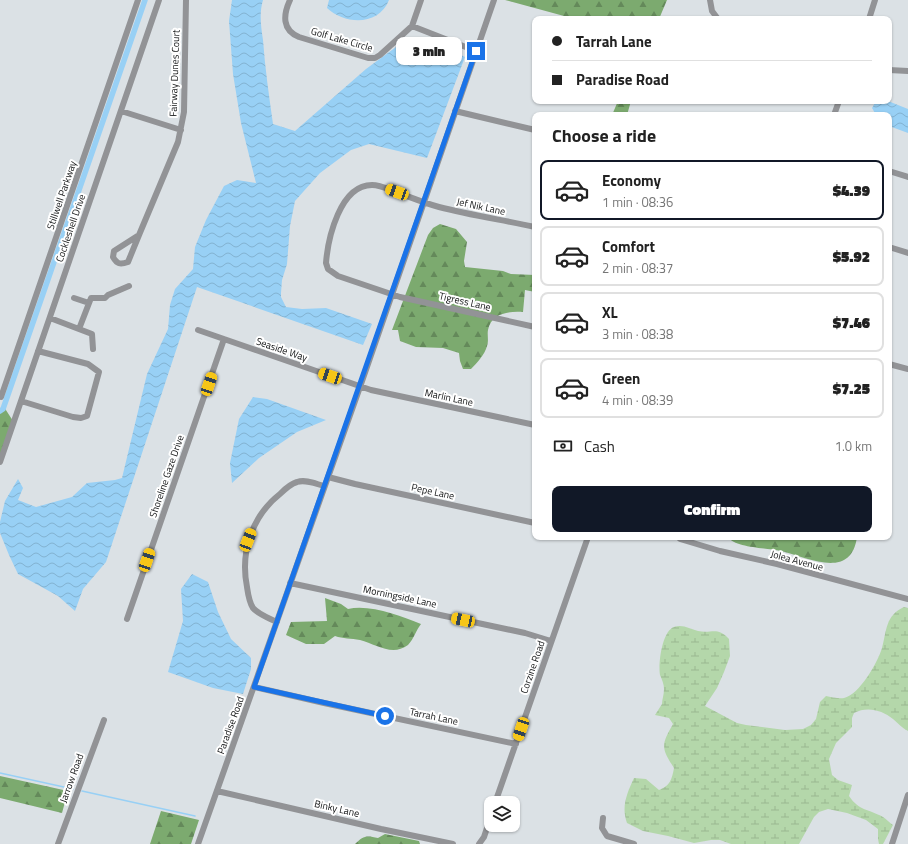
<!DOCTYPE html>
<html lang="en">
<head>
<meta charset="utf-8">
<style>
  body { margin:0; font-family:"Titillium Web",sans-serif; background:#f6f6f6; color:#222; height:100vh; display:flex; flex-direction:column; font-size:15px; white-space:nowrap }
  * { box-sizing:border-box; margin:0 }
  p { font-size:13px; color:#767676 }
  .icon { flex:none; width:22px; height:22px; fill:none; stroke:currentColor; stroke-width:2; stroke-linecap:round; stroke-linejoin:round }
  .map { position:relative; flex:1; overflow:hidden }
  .panel { position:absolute; left:532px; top:112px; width:360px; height:428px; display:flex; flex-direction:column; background:#fff; border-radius:8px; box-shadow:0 1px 3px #0004 }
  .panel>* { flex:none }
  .hud { position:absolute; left:532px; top:16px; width:360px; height:88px; border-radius:8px; box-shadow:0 1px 3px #0004; display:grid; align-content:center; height:88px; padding:0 20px; background:#fff }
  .tools { position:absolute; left:484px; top:796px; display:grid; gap:8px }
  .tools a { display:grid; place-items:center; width:36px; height:36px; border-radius:8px; background:#fff; box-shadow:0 1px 3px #0004; font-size:20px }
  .end { position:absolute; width:18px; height:18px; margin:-9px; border:5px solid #1a73e8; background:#fff; box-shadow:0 0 0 2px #fff }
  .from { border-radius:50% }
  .bubble { position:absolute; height:28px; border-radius:8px; background:#fff; box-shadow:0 1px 3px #0004; font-size:13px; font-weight:800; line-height:28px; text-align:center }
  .car { position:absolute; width:12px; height:24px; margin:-12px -6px; border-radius:5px; box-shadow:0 0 3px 1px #0007; background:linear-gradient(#f5c518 24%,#345 0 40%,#f5c518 0 76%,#345 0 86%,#f5c518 0) }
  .hud b { display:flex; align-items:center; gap:14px; height:38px; font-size:15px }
  .hud b+b { border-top:1px solid #e0e0e0 }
  .hud i { width:10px; height:10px; background:#222 }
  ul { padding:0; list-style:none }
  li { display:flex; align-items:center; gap:12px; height:60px; margin:0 8px 6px; padding:0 12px; border:2px solid #e0e0e0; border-radius:8px }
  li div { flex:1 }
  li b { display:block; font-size:15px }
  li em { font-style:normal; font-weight:800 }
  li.selected { border-color:#111827 }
  li>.icon { width:36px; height:36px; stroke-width:1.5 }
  h2 { padding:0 20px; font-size:18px; line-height:48px }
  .pay { display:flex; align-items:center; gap:10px; height:44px; padding:0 20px; font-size:15px }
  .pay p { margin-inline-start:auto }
  .cta { display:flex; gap:8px; margin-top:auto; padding:8px 20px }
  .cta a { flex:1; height:46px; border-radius:8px; background:#111827; color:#fff; font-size:16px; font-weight:800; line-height:46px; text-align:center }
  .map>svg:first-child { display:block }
  .forest { fill:url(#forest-firs) }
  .wetland { fill:url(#wetland-marsh) }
  .water { fill:url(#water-waves) }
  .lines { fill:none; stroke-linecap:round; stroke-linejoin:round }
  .stream { stroke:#98d0f5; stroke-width:1.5 }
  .canal { stroke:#98d0f5; stroke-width:5.5 }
  .minor { stroke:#929396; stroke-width:6 }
  .route { stroke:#1a73e8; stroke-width:5 }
  .labels { text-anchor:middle; stroke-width:4; stroke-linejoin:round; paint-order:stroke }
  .street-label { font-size:10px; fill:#101213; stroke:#fff }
</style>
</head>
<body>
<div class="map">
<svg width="908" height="844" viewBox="0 0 908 844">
  <defs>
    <pattern id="forest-firs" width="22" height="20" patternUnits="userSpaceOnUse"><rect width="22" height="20" fill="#7caa6f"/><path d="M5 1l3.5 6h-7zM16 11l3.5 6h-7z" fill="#64895a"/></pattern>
    <pattern id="wetland-marsh" width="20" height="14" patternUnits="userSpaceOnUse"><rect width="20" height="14" fill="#b4d7aa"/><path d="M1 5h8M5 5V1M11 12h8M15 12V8" fill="none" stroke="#9ab891"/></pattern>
    <pattern id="water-waves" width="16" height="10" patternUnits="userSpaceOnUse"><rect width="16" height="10" fill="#98d0f5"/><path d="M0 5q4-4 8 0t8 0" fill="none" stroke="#82b2d1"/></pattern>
  </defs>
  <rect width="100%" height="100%" fill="#dbe1e5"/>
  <path class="forest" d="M 505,0 L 667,0 L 659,19 L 575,19 Z
    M 618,101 L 631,101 L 627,115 L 612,115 Z
    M 440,224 L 456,229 L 467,242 L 464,261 L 465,267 L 503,271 L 511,274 L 535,275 L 535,292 L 525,290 L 523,312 C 509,311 491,313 488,330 C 487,335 489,340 487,346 C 485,354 477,363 471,369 L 463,369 L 460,361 L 459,353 L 443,348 L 416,347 L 400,341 L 398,330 L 392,330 L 428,235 L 433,228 Z
    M 4,407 L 13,421 L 0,456 L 0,409 Z
    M 728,537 L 857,537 C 851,581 807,557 781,551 C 768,548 735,548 728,537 Z
    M 325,598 L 341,604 L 348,609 C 370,604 400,616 421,624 C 416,630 414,639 408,645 C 392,657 376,644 360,640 C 351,638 343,639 335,636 L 324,644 L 306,644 L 286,635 L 291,622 L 327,621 Z
    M 0,776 L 68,791 L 62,813 L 0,798 Z
    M 161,811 L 199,820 L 191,844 L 150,844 Z
    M 385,834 L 419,841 L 420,844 L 355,844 C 363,836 366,835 378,838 Z"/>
  <path class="wetland" d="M 904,607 L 908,608 L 908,731 C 902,728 898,723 893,719 C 882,710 867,706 854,713 L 852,718 L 852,727 L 836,743 L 829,759 L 832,775 L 838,780 L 852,785 L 849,796 C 859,811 869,809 883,817 C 886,819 890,823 893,825 L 883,844 L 879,844 L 878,839 L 878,829 L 866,820 L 847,813 L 828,809 L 819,812 L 814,817 L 799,844 L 731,844 L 720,840 L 711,840 L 694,843 L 668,836 L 643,831 L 627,823 C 621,807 627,793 634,778 L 646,779 L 659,790 C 670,786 672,779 674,768 C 661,748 661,745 673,724 L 669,718 L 655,715 L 662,704 C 662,699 664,695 664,689 C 664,684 662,680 660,675 C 658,664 662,631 674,627 C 683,624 690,629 698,631 C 712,634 717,626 729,639 L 730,656 L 724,672 L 717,688 L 705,706 L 737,723 L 746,725 L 785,730 L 803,729 L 811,725 L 816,719 L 820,702 L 826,696 C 831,697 839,699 844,698 C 859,695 878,662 882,648 C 887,630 885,616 904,607 Z"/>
  <path class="water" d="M 232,0 L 263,0 C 259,13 261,27 263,40 C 265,68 269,96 273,124 L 295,131 L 366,69 L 407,39 L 429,39 L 465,57 L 427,158 L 369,144 L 351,150 L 320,173 L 295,201 L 290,226 L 287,264 L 282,280 L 281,293 L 281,297 L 286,307 L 302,309 L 326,308 L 372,324 L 363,345 L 197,287 L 106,562 L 83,589 L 75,611 L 58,596 L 18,574 L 9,555 L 0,533 L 0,522 L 5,501 L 18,479 L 23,488 L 18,500 L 36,507 L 72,497 L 87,483 L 115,480 L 122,478 L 147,374 L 168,329 L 170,305 L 175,289 L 193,269 L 195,247 L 206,220 L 224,186 L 237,180 L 256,183 L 241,123 L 233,74 L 229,21 Z
    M 329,0 L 389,0 C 379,26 345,25 327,8 Z
    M 876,101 L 888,101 L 908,109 L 908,133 L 889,126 L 889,115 L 876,115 L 872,108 Z
    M 253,397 L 267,399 L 326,420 L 297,432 L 259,458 L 232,483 L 230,463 L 239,419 Z
    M 192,574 L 208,582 L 218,612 L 231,639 L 251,658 L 251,669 L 243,694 L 213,688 L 168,672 L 183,621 L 181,589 Z"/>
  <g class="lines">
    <path class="stream" d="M 0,773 L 73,789
      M 82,791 L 195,816"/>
    <path class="canal" d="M 0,411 L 3,409 L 145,0"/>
    <path class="minor" d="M 290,0 C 283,15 282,30 299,37 L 368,58 L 375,58 L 380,55 L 412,26 L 421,0
      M 710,0 L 712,11 L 718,19
      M 869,19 L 875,0
      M 412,26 L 476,51
      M 889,70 L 908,71
      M 121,111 L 181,130
      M 455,111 L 535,130
      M 834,115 L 839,101
      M 889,171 L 908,177
      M 535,227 C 503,220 470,215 439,207 C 424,203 410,197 396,192 C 388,189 380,185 372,185 C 340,185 328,238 326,263 L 328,269 L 338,276 L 400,297 L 535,327
      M 139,235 L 178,142 L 184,112 L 186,0
      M 139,235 L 128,262 C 120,265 117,264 113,257 L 114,251 Z
      M 889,247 L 908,253
      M 74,298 L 89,303
      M 50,318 L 92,334 L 93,349
      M 79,329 L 91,298 L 105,298 L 108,295 L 129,286
      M 198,330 L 371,390 L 535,425
      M 889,364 L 908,369
      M 1,397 L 138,0
      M 21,401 L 73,417 L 81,418 L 87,416 L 99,372 L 88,364 L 38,351
      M 0,462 L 159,0
      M 328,477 L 355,484 L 535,523
      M 680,539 L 720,551 L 777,564 L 908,599
      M 290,583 L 525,633 L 551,641
      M 127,619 L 224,339
      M 277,622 C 269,618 259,615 253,608 C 249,602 248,594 247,587 C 240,552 252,516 280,494 C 285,489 290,484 297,482 C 306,479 316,484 324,486
      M 254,687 L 324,703 L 516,744
      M 217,791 L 381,829 L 453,844
      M 495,803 L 588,537
      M 603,818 L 602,828 L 607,836 L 634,844
      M 58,844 L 104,720
      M 198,844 L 360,387 L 494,0
      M 479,844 L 484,837 L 491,816
      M 892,844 L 908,795"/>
  </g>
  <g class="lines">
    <path class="route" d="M 385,716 L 254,687 L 476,51"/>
  </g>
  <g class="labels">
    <g class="street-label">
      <text transform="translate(342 39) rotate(16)" y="4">Golf Lake Circle</text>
      <text transform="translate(174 73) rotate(-88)" y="4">Fairway Dunes Court</text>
      <text transform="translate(61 195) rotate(-71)" y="4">Stillwell Parkway</text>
      <text transform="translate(481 206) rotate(12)" y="4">Jef Nik Lane</text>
      <text transform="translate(70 228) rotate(-71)" y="4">Cockleshell Drive</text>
      <text transform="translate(465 301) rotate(13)" y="4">Tigress Lane</text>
      <text transform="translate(282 349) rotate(19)" y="4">Seaside Way</text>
      <text transform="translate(449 397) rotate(12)" y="4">Marlin Lane</text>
      <text transform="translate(166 476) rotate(-71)" y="4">Shoreline Gaze Drive</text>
      <text transform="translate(433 491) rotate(12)" y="4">Pepe Lane</text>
      <text transform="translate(797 560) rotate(15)" y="4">Jolea Avenue</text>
      <text transform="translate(400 596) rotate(12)" y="4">Morningside Lane</text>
      <text transform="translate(532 667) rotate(-71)" y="4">Corzine Road</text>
      <text transform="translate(434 716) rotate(12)" y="4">Tarrah Lane</text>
      <text transform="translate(230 725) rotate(-70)" y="4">Paradise Road</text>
      <text transform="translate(71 778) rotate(-70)" y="4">Jarrow Road</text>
      <text transform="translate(337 808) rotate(13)" y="4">Binky Lane</text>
    </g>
  </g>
</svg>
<div class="tools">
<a><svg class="icon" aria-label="layers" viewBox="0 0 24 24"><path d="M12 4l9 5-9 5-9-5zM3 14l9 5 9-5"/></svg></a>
</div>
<i class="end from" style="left:385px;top:716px"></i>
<i class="end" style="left:476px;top:51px"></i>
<div class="bubble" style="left:396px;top:37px;width:66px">3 min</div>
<i class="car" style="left:397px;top:192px;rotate:290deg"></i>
<i class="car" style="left:330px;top:376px;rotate:289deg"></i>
<i class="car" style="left:209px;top:384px;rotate:19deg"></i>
<i class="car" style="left:248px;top:540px;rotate:21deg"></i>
<i class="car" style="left:147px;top:560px;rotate:19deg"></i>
<i class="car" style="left:463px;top:620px;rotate:282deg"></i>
<i class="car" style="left:521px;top:729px;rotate:199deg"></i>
<div class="hud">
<b><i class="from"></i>Tarrah Lane</b>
<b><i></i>Paradise Road</b>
</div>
<section class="panel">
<h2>Choose a ride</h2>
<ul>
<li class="selected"><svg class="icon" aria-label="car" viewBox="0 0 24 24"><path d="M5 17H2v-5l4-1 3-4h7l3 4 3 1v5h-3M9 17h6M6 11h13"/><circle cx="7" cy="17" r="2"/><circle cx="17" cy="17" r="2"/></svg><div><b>Economy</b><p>1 min · 08:36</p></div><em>$4.39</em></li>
<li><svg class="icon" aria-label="car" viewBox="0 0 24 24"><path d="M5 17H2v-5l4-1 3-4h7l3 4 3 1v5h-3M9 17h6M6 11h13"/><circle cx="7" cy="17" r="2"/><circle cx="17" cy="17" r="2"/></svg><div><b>Comfort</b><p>2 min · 08:37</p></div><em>$5.92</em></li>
<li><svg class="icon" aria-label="car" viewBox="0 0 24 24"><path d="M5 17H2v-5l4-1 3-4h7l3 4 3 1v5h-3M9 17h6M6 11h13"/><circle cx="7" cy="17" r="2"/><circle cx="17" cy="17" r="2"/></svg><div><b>XL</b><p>3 min · 08:38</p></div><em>$7.46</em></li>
<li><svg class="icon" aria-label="car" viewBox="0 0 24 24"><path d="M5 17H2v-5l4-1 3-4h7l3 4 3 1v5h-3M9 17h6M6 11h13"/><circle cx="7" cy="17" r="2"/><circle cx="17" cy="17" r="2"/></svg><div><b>Green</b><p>4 min · 08:39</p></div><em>$7.25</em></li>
</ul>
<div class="pay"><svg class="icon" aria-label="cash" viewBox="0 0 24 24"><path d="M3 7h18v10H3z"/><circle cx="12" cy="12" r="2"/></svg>Cash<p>1.0 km</p></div>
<div class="cta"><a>Confirm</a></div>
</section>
</div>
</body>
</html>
